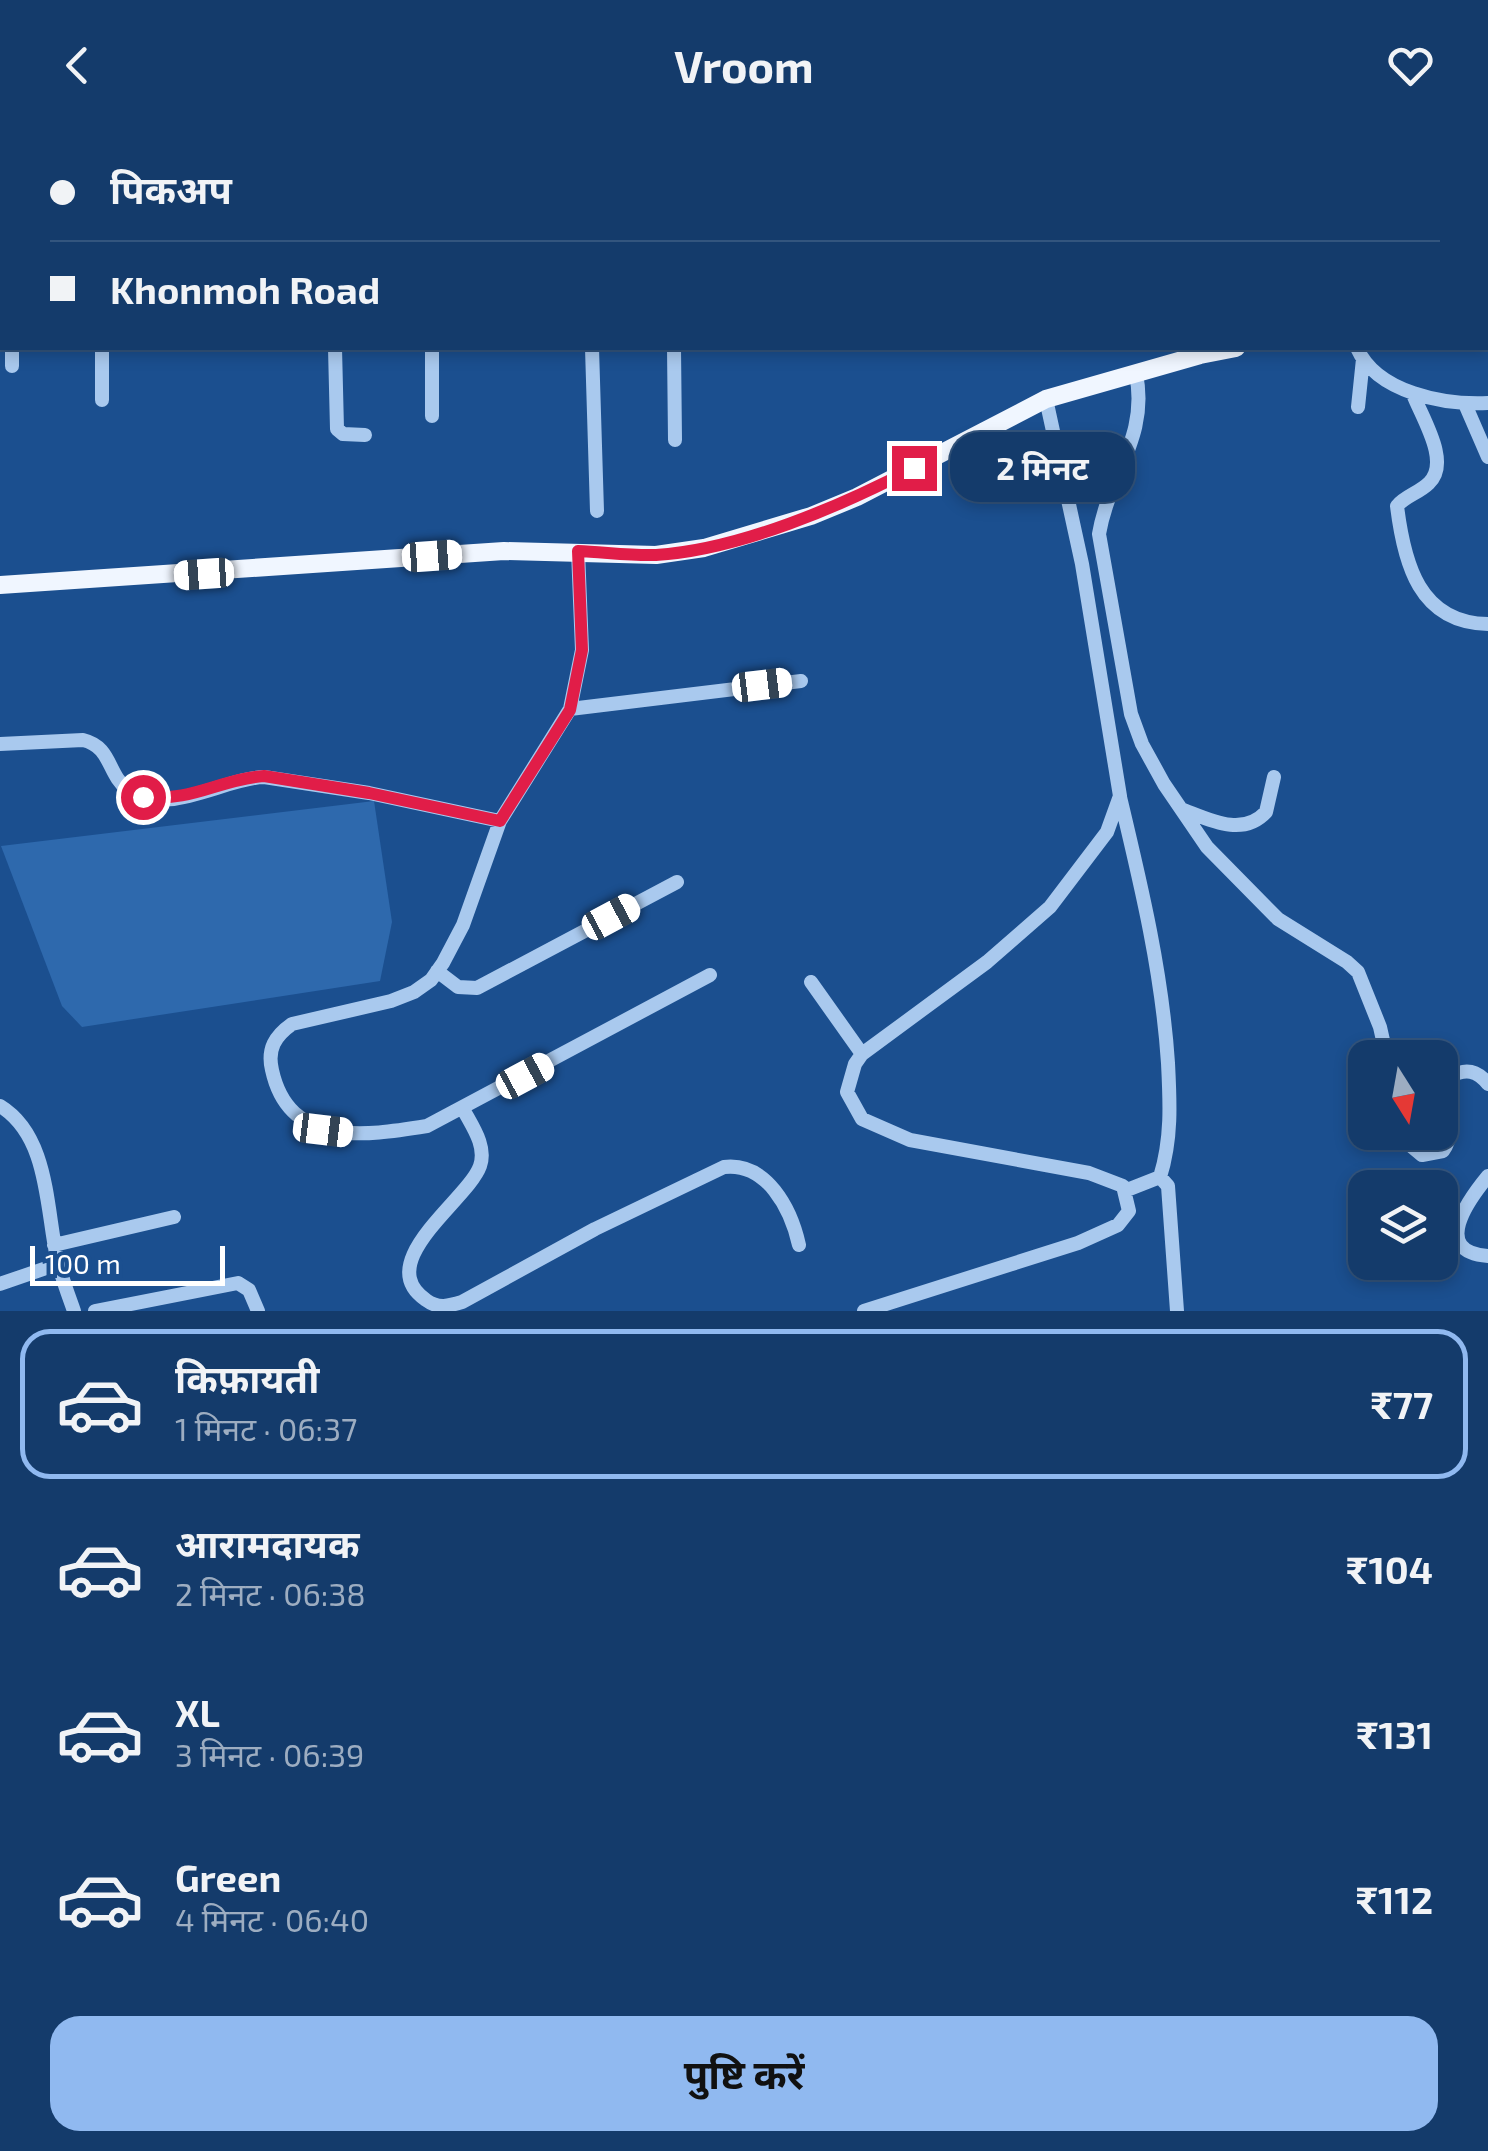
<!DOCTYPE html>
<html lang="hi">
<head>
<meta charset="utf-8">
<style>
  body { margin:0; font-family:"Exo 2","Noto Sans Devanagari",sans-serif; background:#214673; color:#f1f3f6; height:100vh; display:flex; flex-direction:column; font-size:38px; white-space:nowrap }
  * { box-sizing:border-box; margin:0 }
  p { font-size:32px; color:#9dadc1 }
  .icon { flex:none; width:55px; height:55px; fill:none; stroke:currentColor; stroke-width:2; stroke-linecap:round; stroke-linejoin:round }
  .map { position:relative; height:1181px; overflow:hidden }
  .drawer { display:flex; flex-direction:column; background:#143b6b; flex:1 }
  .drawer>* { flex:none }
  .banner { position:absolute; left:0px; top:0px; width:1490px; height:220px; box-shadow:0 5px 15px #0003,0 0 0 2px #33557e; display:grid; align-content:center; height:220px; padding:0 50px; background:#143b6b }
  .needle { width:65px; rotate:169deg }
  .buttons { position:absolute; left:1348px; top:910px; display:grid; gap:20px }
  .buttons a { display:grid; place-items:center; width:110px; height:110px; border-radius:20px; background:#143b6b; box-shadow:0 5px 15px #0003,0 0 0 2px #33557e; font-size:50px }
  .scale { position:absolute; left:30px; bottom:25px; width:195px; box-sizing:border-box; padding-left:10px; border:5px solid #fff; border-top:0; font-size:28px; line-height:35px; white-space:nowrap; color:#fff; -webkit-text-stroke:8px #1b4f8f; paint-order:stroke }
  .end { position:absolute; width:45px; height:45px; margin:-22px; border:12px solid #e11d48; background:#fff; box-shadow:0 0 0 5px #fff }
  .from { border-radius:50% }
  .bubble { position:absolute; height:70px; border-radius:30px; background:#143b6b; box-shadow:0 5px 15px #0003,0 0 0 2px #33557e; font-size:32px; font-weight:700; line-height:70px; text-align:center }
  .car { position:absolute; width:30px; height:60px; margin:-30px -15px; border-radius:12px; box-shadow:0 0 8px 2px #0007; background:linear-gradient(#fff 24%,#345 0 40%,#fff 0 76%,#345 0 86%,#fff 0) }
  .banner b { display:flex; align-items:center; gap:35px; height:95px; font-size:38px }
  .banner b+b { border-top:2px solid #33557e }
  .banner i { width:25px; height:25px; background:#f1f3f6 }
  ul { padding:18px 0 0; list-style:none }
  li { display:flex; align-items:center; gap:30px; height:150px; margin:0 20px 15px; padding:0 30px; border:5px solid transparent; border-radius:30px }
  li div { flex:1 }
  li b { display:block; font-size:38px }
  li em { font-style:normal; font-weight:700 }
  li.on { border-color:#90b9f0 }
  li>.icon { width:90px; height:90px; stroke-width:1.5 }
  .primary-button { display:flex; gap:20px; margin-top:auto; padding:20px 50px }
  .primary-button a { flex:1; height:115px; border-radius:30px; background:#90b9f0; color:#111; font-size:40px; font-weight:700; line-height:115px; text-align:center }
  header { display:flex; justify-content:space-between; align-items:center; height:130px; padding:0 50px; background:#143b6b; font-size:45px; font-weight:700 }
  .map>svg:first-child { display:block }
  .green { fill:#2e69ad }
  .lines { fill:none; stroke-linecap:round; stroke-linejoin:round }
  .minor { stroke:#a9c9ee; stroke-width:14 }
  .major { stroke:#f0f6ff; stroke-width:18 }
  .route { stroke:#e11d48; stroke-width:12 }
</style>
</head>
<body>
<header><svg class="icon" aria-label="back" viewBox="0 0 24 24"><path d="M15 5l-7 7 7 7"/></svg>Vroom<svg class="icon" aria-label="heart" viewBox="0 0 24 24"><path d="M12 20l-8-8c-3-5 5-10 8-4 3-6 11-1 8 4z"/></svg></header>
<div class="map">
<svg width="1488" height="1181" viewBox="0 0 1488 1181">
  <rect width="100%" height="100%" fill="#1b4f8f"/>
  <path class="green" d="M 374,671 L 392,792 L 380,851 L 82,897 L 62,876 L 1,716 Z"/>
  <g class="lines">
    <path class="minor" d="M 17,0 L 17,2
      M 126,0 L 126,2
      M 222,0 L 222,2
      M 342,0 L 342,2
      M 437,0 L 437,2
      M 549,0 L 549,2
      M 848,0 L 850,2
      M 986,0 L 987,2
      M 1210,0 L 1234,2
      M 904,2 L 915,0
      M 0,13 L 2,13
      M 335,218 L 337,299 L 343,304 L 365,305
      M 592,218 L 597,381
      M 674,218 L 675,310
      M 1357,218 C 1377,263 1444,275 1488,273
      M 12,236 L 12,218
      M 1136,244 C 1149,307 1109,345 1099,404 L 1131,584 L 1142,614 L 1164,654 L 1207,717 L 1278,789 L 1347,832 L 1358,842 L 1380,897 L 1387,928
      M 1413,264 C 1422,288 1451,332 1429,353 C 1419,363 1405,366 1397,376 C 1404,433 1419,493 1488,494
      M 102,270 L 102,218
      M 1465,274 L 1488,327
      M 1358,277 L 1363,229
      M 432,286 L 432,218
      M 578,421 L 582,520 L 570,579 L 500,691 L 463,795 L 443,833 L 431,850 L 414,862 L 391,871 L 292,894 C 275,906 267,919 272,940 C 289,1018 365,1006 427,996 L 710,845
      M 570,579 L 801,551
      M 0,614 L 83,610 C 112,617 107,644 128,660 C 164,688 225,648 264,647 L 369,663 L 500,691
      M 1120,667 C 1141,755 1162,842 1168,933 C 1170,972 1172,1009 1160,1047
      M 1181,679 C 1208,689 1242,708 1266,682 L 1274,647
      M 437,841 L 458,857 L 477,858 L 677,752
      M 811,852 L 862,924
      M 0,976 C 49,1006 46,1078 57,1128 C 61,1146 68,1164 74,1181
      M 463,979 C 472,996 487,1016 480,1036 C 468,1070 371,1132 426,1170 C 438,1179 449,1176 462,1172 L 595,1099 L 724,1037 C 767,1032 791,1079 799,1115
      M 1406,1002 L 1410,1015 L 1422,1025 L 1443,1021 C 1459,999 1442,971 1450,947 C 1465,938 1477,940 1488,954
      M 1488,1046 C 1469,1069 1430,1122 1488,1126
      M 1127,1060 L 1160,1047 L 1168,1056 L 1177,1181
      M 54,1115 L 174,1087
      M 0,1154 L 58,1134
      M 95,1181 L 238,1153 L 249,1160 L 258,1181
      M 864,1181 L 1078,1113 L 1118,1095 L 1129,1081 L 1123,1056 L 1089,1043 L 910,1010 L 862,989 L 847,962 L 855,934 L 862,924 L 987,832 L 1050,777 L 1107,702 L 1120,666 L 1082,434 L 1046,269"/>
    <path class="major" d="M 0,455 L 504,421 L 656,425 L 704,418 L 811,386 L 857,367 L 1046,269 L 1200,225 L 1236,218"/>
  </g>
  <g class="lines">
    <path class="route" d="M 143,667 C 193,672 220,649 264,646 L 369,663 L 500,691 L 570,580 L 582,520 L 578,421 C 604,422 631,426 656,425 C 739,420 841,376 914,338"/>
  </g>
</svg>
<div class="buttons">
<a><svg class="needle" viewBox="-14 -14 28 28"><path d="M0-13l5 13h-10z" fill="#e53935"/><path d="M0 13l5-13h-10z" fill="#9dadc1"/></svg></a>
<a><svg class="icon" aria-label="layers" viewBox="0 0 24 24"><path d="M12 4l9 5-9 5-9-5zM3 14l9 5 9-5"/></svg></a>
</div>
<div class="scale">100 m</div>
<i class="end from" style="left:143px;top:667px"></i>
<i class="end" style="left:914px;top:338px"></i>
<div class="bubble" style="left:950px;top:302px;width:185px">2 मिनट</div>
<i class="car" style="left:432px;top:426px;rotate:86deg"></i>
<i class="car" style="left:204px;top:444px;rotate:266deg"></i>
<i class="car" style="left:762px;top:555px;rotate:83deg"></i>
<i class="car" style="left:611px;top:787px;rotate:62deg"></i>
<i class="car" style="left:525px;top:946px;rotate:62deg"></i>
<i class="car" style="left:323px;top:1000px;rotate:97deg"></i>
<div class="banner">
<b><i class="from"></i>पिकअप</b>
<b><i></i>Khonmoh Road</b>
</div>
</div>
<section class="drawer">
<ul>
<li class="on"><svg class="icon" aria-label="car" viewBox="0 0 24 24"><path d="M5 17H2v-5l4-1 3-4h7l3 4 3 1v5h-3M9 17h6M6 11h13"/><circle cx="7" cy="17" r="2"/><circle cx="17" cy="17" r="2"/></svg><div><b>किफ़ायती</b><p>1 मिनट · 06:37</p></div><em>₹77</em></li>
<li><svg class="icon" aria-label="car" viewBox="0 0 24 24"><path d="M5 17H2v-5l4-1 3-4h7l3 4 3 1v5h-3M9 17h6M6 11h13"/><circle cx="7" cy="17" r="2"/><circle cx="17" cy="17" r="2"/></svg><div><b>आरामदायक</b><p>2 मिनट · 06:38</p></div><em>₹104</em></li>
<li><svg class="icon" aria-label="car" viewBox="0 0 24 24"><path d="M5 17H2v-5l4-1 3-4h7l3 4 3 1v5h-3M9 17h6M6 11h13"/><circle cx="7" cy="17" r="2"/><circle cx="17" cy="17" r="2"/></svg><div><b>XL</b><p>3 मिनट · 06:39</p></div><em>₹131</em></li>
<li><svg class="icon" aria-label="car" viewBox="0 0 24 24"><path d="M5 17H2v-5l4-1 3-4h7l3 4 3 1v5h-3M9 17h6M6 11h13"/><circle cx="7" cy="17" r="2"/><circle cx="17" cy="17" r="2"/></svg><div><b>Green</b><p>4 मिनट · 06:40</p></div><em>₹112</em></li>
</ul>
<div class="primary-button"><a>पुष्टि करें</a></div>
</section>
</body>
</html>
